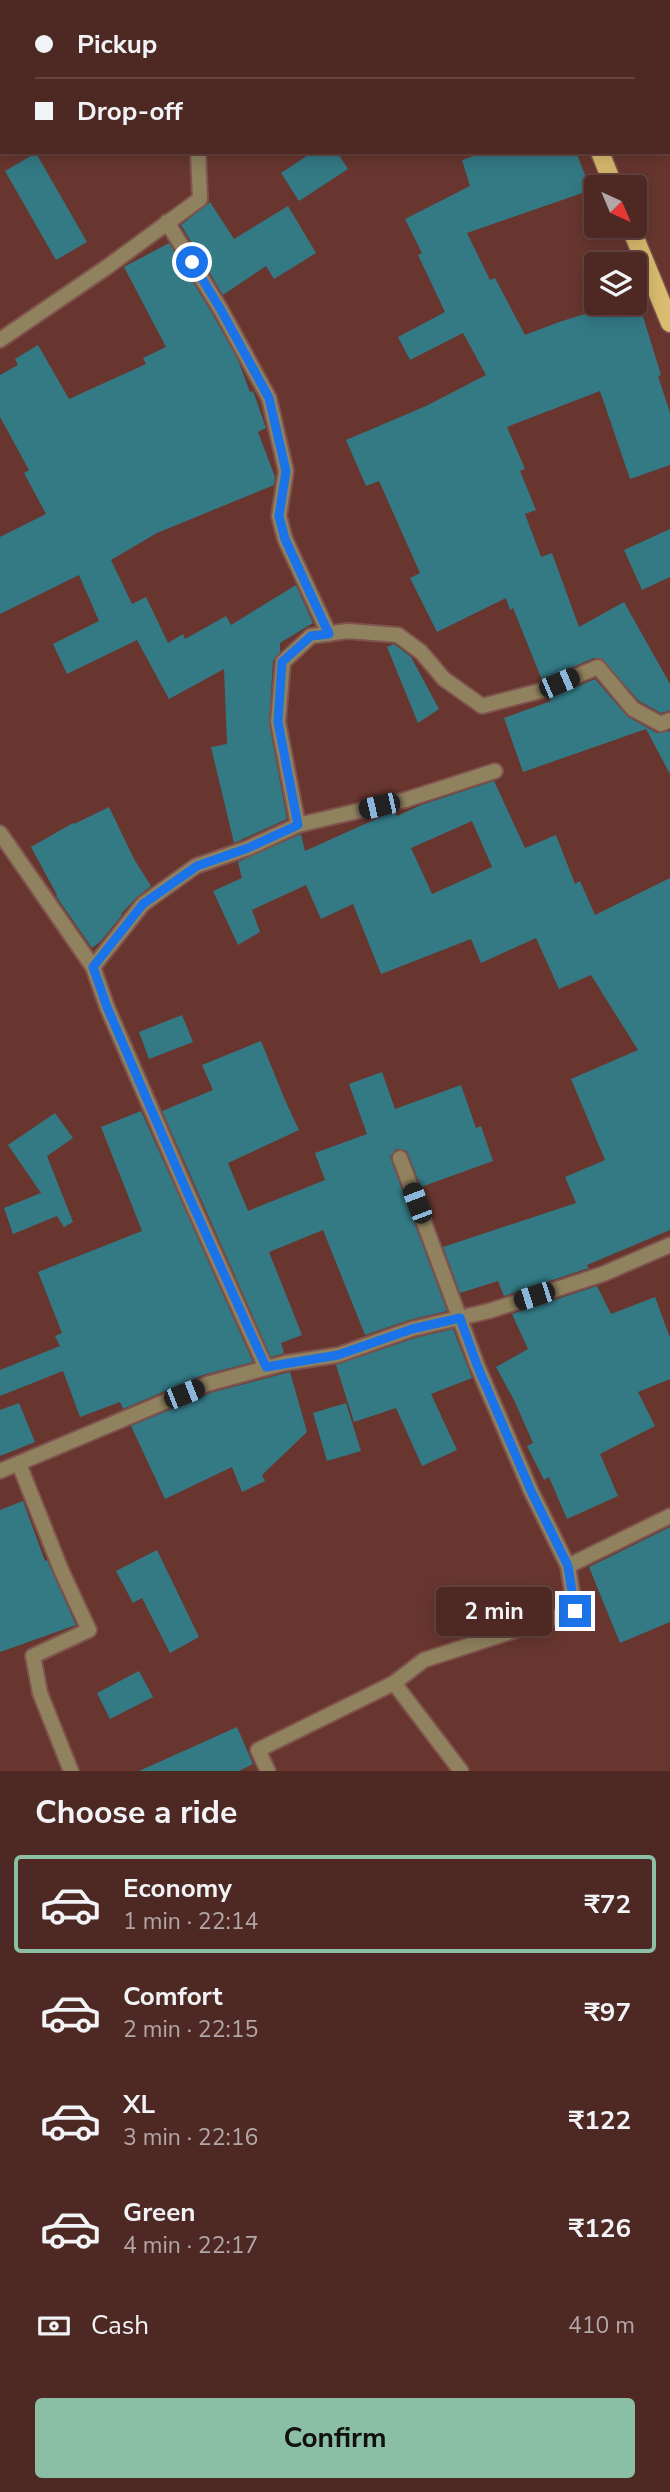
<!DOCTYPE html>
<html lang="en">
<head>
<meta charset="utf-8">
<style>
  body { margin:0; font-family:"Nunito Sans",sans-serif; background:#55302b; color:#f1f3f6; height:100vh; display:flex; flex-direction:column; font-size:26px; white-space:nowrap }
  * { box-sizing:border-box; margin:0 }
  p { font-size:23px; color:#b3a6a6 }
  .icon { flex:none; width:38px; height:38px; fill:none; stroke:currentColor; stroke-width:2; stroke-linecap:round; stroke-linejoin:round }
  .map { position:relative; height:1771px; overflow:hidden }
  .drawer { display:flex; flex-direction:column; background:#4e2823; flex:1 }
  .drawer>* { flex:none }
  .top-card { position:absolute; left:0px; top:0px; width:670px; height:154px; box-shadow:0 4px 18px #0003,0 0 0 2px #654441; display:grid; align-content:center; height:154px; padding:0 35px; background:#4e2823 }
  .needle { width:46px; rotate:136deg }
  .buttons { position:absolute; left:584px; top:175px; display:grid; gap:14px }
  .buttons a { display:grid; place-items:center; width:63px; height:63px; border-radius:7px; background:#4e2823; box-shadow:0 4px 18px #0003,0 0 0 2px #654441; font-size:35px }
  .end { position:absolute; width:32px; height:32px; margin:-16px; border:9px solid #1a73e8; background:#fff; box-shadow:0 0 0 4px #fff }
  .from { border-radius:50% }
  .bubble { position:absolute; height:49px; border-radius:7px; background:#4e2823; box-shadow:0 4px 18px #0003,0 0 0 2px #654441; font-size:23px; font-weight:700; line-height:49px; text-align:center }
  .car { position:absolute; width:21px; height:42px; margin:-21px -10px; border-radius:9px; box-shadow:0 0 5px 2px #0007; background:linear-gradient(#222 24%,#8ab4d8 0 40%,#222 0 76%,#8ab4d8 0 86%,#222 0) }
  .top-card b { display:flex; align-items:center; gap:24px; height:66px; font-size:26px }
  .top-card b+b { border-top:2px solid #654441 }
  .top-card i { width:18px; height:18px; background:#f1f3f6 }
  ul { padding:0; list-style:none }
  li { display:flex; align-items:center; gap:21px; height:98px; margin:0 14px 10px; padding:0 21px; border:4px solid transparent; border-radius:7px }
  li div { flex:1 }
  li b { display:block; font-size:26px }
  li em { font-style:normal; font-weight:700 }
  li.active { border-color:#8abfa5 }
  li>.icon { width:63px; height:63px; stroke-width:1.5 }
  h2 { padding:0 35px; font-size:32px; line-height:84px }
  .pay { display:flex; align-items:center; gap:18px; height:77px; padding:0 35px; font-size:26px }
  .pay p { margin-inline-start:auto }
  .action { display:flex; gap:14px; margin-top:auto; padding:14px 35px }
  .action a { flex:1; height:80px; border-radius:7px; background:#8abfa5; color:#111; font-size:28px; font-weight:700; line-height:80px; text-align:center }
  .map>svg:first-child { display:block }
  .building { fill:#337a85; fill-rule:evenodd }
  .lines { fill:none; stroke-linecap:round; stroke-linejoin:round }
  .minor-casing { stroke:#80544e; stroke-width:18 }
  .primary-casing { stroke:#80544e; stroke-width:21 }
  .minor { stroke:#90825e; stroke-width:14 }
  .primary { stroke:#d9bc6f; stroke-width:18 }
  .route { stroke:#1a73e8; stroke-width:9 }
</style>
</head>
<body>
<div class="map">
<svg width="670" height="1771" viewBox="0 0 670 1771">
  <rect width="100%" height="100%" fill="#68362f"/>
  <path class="building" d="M 313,152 L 337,152 L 348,169 L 299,201 L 281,173 Z
    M 486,152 L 576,152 L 591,190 L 467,233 L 490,280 L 495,278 L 525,335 L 559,322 L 620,303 L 635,303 L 637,297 L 661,375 L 658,376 L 670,413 L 670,465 L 630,479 L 600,391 L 507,427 L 525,469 L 520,471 L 536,510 L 525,514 L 541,557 L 552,553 L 579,627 L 624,602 L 670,684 L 670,710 L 661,713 L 639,701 L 601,658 L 594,658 L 542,680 L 513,608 L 510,610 L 506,598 L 437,632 L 410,578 L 420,573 L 379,481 L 366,486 L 346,440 L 426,406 L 486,375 L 463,333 L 410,360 L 398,337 L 445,312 L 418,255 L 422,253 L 405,219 L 470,186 L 462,160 Z
    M 36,153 L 87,242 L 56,260 L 5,171 Z
    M 210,202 L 234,239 L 288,206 L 316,253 L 274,279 L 266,266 L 223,295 L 181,225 Z
    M 169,243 L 213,315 L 238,360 L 250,392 L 253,391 L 266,428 L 258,432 L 275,477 L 274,485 L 157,533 L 111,560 L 132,604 L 146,597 L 168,643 L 183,634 L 185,639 L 226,616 L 231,625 L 296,585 L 313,623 L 280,643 L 280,652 L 273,661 L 269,723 L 287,819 L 234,843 L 211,747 L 227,744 L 224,669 L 169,699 L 137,640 L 67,674 L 53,644 L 99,621 L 79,575 L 0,614 L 0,537 L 46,514 L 24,473 L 29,470 L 0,417 L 0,375 L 18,365 L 15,359 L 38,345 L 69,399 L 146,364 L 143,358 L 166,347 L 124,267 Z
    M 670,529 L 670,577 L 642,590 L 624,550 Z
    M 394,644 L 411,657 L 439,709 L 418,723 L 387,647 Z
    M 595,679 L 628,717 L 657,733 L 670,731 L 670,774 L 646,729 L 523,772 L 504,718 L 551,701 L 549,698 Z
    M 494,781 L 525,848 L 556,835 L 575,884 L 580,881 L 595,915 L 670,878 L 670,1230 L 587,1265 L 589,1268 L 504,1296 L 498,1281 L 460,1293 L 443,1247 L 576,1203 L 565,1177 L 605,1160 L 571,1079 L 638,1050 L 591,975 L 559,989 L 536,938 L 481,963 L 471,939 L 381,974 L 353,904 L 321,919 L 306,885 L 252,910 L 260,932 L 238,945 L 213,891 L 242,878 L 238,862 L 301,834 L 305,851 L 387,814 L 395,812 L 397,816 L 421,805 ZM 472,821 L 492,867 L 432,894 L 411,848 Z
    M 109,807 L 134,859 L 151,886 L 136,898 L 121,914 L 122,915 L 101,941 L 92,948 L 56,896 L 57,895 L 31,847 L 73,823 L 74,824 Z
    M 182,1015 L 193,1042 L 149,1059 L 139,1032 Z
    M 261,1041 L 285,1100 L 299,1130 L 228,1163 L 248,1211 L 325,1180 L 315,1153 L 367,1134 L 349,1084 L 382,1072 L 395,1109 L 461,1085 L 476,1128 L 481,1126 L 493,1161 L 421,1187 L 407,1151 L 396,1149 L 390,1157 L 447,1311 L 409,1320 L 365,1335 L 323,1230 L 269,1252 L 302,1335 L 281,1343 L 284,1353 L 271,1357 L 162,1111 L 213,1090 L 202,1065 Z
    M 141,1111 L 253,1362 L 203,1375 L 123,1409 L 120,1402 L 80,1417 L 63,1371 L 0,1396 L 0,1370 L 60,1346 L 55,1336 L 62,1333 L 38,1272 L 142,1231 L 101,1127 Z
    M 55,1113 L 73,1138 L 47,1156 L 73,1222 L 64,1227 L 57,1216 L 13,1234 L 4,1208 L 41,1193 L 8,1145 Z
    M 597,1286 L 611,1314 L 655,1297 L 670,1338 L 670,1379 L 638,1392 L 655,1426 L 600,1454 L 618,1496 L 567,1519 L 549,1477 L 544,1480 L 527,1446 L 533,1443 L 514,1400 L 496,1367 L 528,1349 L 512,1314 Z
    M 453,1329 L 472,1378 L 431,1394 L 457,1450 L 422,1466 L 396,1408 L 354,1422 L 336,1365 L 415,1338 Z
    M 290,1372 L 307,1432 L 262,1475 L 265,1481 L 242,1492 L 232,1467 L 165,1499 L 131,1426 L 210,1393 Z
    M 19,1403 L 35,1442 L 0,1456 L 0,1410 Z
    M 346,1403 L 361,1451 L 327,1461 L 313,1413 Z
    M 23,1501 L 45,1561 L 47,1560 L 76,1625 L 0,1652 L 0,1510 Z
    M 670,1527 L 670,1622 L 620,1643 L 589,1567 Z
    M 157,1550 L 199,1637 L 170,1653 L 142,1598 L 133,1603 L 116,1571 Z
    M 139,1671 L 153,1697 L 110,1719 L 97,1693 Z
    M 237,1727 L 253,1764 L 239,1771 L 139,1771 Z"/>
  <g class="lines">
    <g class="minor-casing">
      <path id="minor" d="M 143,0 L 143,2
        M 419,2 L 422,0
        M 167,222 L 221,310 L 269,398 L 286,471 L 279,516 L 285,539 L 329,634
        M 0,340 L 107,267 L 200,199 L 198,152
        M 298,825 L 405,800 L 495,771
        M 0,833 L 93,967
        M 266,1368 L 187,1192 L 107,1007 L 93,967 L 143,904 L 196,866 L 248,848 L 298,825 L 278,722 L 283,662 L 311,636 L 348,631 L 398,635 L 421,652 L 444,679 L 482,706 L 540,691 L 598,667 L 633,709 L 661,724 L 670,720
        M 19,1464 L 62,1572 L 89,1630 L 33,1656 L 40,1693 L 71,1771
        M 0,1471 L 207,1384 L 285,1363 L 338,1355 L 412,1329 L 489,1311 L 603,1274 L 670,1245
        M 568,1566 L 670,1516
        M 394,1683 L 461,1771
        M 268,1771 L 258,1750 L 394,1683 L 424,1660 L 575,1611 L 568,1566 L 531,1491 L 477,1365 L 400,1158"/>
    </g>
    <g class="primary-casing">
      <path id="primary" d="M 537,0 L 538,2
        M 600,152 L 614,187
        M 630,226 L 670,323"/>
    </g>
    <use href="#minor" class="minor"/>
    <use href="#primary" class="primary"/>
  </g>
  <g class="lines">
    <path class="route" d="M 192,262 L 221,310 L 269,398 L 286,471 L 279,516 L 285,539 L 329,634 L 311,636 L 282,662 L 278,722 L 298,825 L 248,848 L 197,866 L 143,904 L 93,967 L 107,1007 L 187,1192 L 266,1367 L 338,1355 L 412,1329 L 460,1318 L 477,1365 L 531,1491 L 568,1566 L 575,1611"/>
  </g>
</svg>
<div class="buttons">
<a><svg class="needle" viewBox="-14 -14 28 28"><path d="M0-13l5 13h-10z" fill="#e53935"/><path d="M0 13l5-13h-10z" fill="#b3a6a6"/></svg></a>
<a><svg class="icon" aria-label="layers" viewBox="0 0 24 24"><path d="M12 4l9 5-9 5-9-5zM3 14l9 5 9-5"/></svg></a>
</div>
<i class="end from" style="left:192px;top:262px"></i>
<i class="end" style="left:575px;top:1611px"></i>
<div class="bubble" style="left:436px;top:1587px;width:116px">2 min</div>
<i class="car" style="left:559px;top:683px;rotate:67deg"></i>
<i class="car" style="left:379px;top:806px;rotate:257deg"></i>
<i class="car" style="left:417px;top:1203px;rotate:339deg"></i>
<i class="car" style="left:534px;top:1296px;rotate:252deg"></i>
<i class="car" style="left:184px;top:1394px;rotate:68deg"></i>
<div class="top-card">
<b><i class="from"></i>Pickup</b>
<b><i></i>Drop-off</b>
</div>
</div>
<section class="drawer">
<h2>Choose a ride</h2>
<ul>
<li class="active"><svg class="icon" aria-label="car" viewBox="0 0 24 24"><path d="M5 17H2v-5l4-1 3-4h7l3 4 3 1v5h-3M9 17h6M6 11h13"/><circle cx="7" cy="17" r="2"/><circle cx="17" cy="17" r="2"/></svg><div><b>Economy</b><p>1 min · 22:14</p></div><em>₹72</em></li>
<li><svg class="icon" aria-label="car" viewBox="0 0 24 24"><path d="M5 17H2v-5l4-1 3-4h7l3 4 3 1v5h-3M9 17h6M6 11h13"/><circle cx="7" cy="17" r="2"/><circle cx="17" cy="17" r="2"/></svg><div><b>Comfort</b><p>2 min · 22:15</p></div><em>₹97</em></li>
<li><svg class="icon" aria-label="car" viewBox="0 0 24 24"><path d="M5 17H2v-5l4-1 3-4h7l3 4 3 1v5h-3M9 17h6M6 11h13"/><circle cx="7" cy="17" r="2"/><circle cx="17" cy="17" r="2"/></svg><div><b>XL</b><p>3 min · 22:16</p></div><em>₹122</em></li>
<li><svg class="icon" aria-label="car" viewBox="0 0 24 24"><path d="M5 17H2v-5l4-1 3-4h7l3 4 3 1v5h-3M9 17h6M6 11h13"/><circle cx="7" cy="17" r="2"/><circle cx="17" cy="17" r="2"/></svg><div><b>Green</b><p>4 min · 22:17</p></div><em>₹126</em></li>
</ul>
<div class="pay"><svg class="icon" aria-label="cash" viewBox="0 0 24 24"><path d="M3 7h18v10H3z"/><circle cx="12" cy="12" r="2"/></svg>Cash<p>410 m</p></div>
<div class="action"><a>Confirm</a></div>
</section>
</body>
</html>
